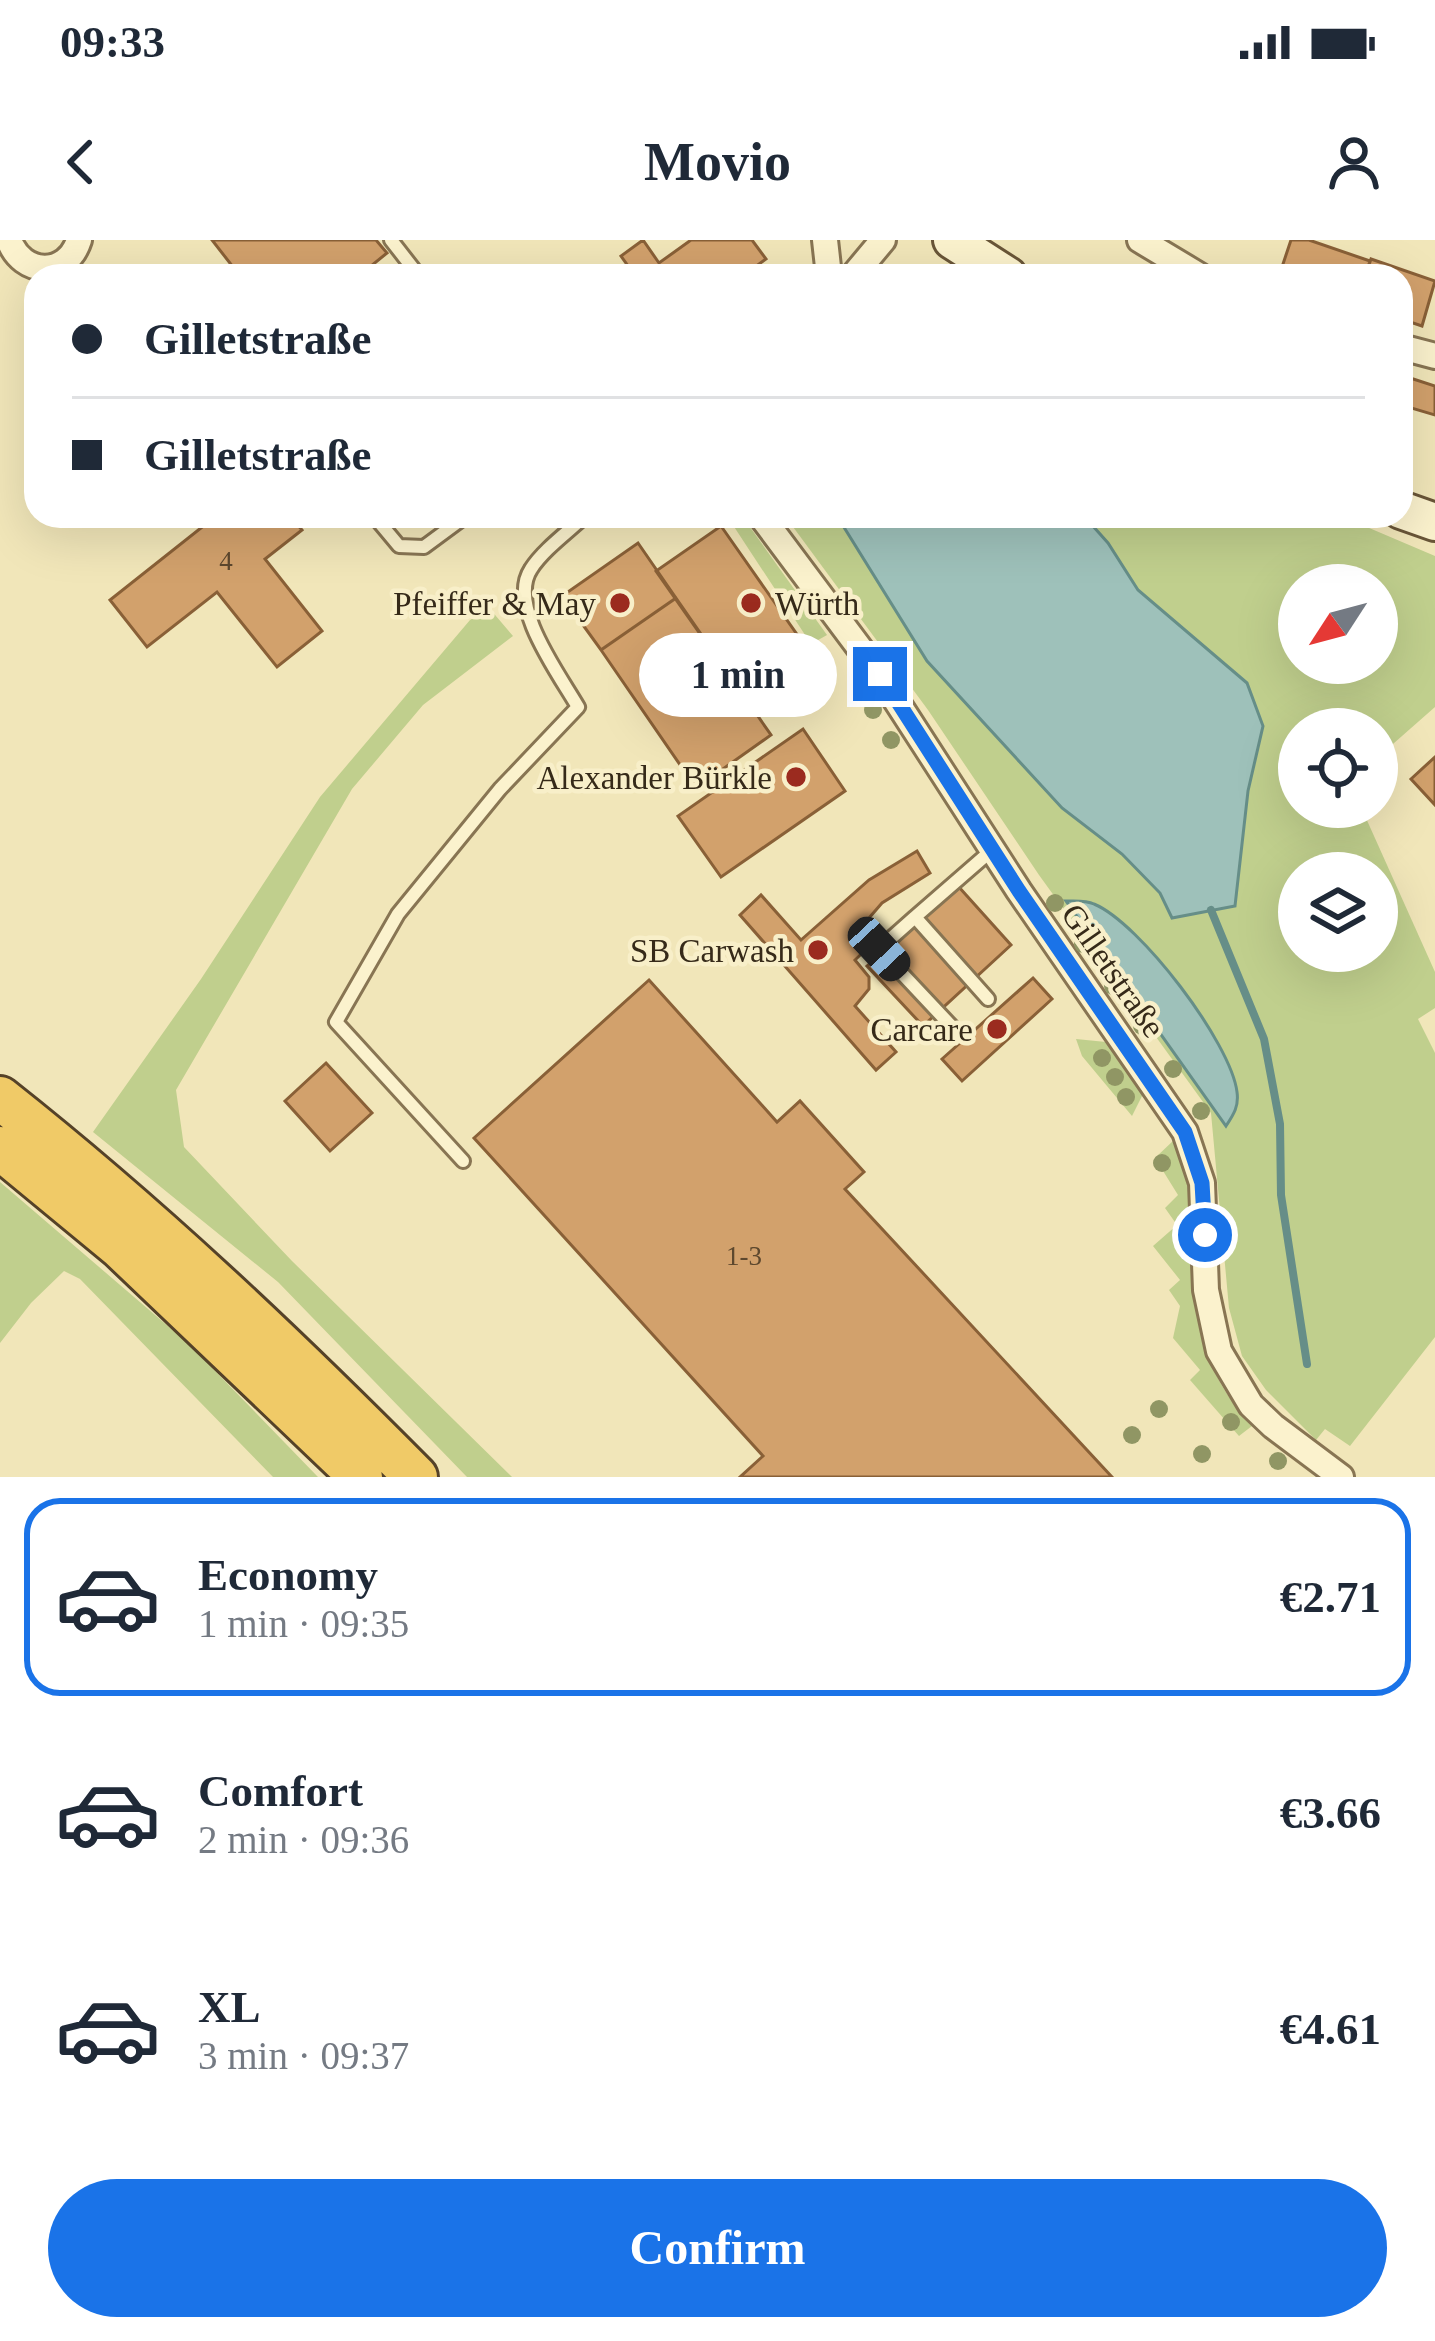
<!DOCTYPE html>
<html lang="en">
<head>
<meta charset="utf-8">
<style>
  body { margin:0; font-family:Georgia,serif; background:#f2f2f3; color:#1f2937; height:100vh; display:flex; flex-direction:column; font-size:45px; white-space:nowrap }
  * { box-sizing:border-box; margin:0 }
  p { font-size:39px; color:#747a83 }
  .icon { flex:none; width:66px; height:66px; fill:none; stroke:currentColor; stroke-width:2; stroke-linecap:round; stroke-linejoin:round }
  .map { position:relative; height:1237px; overflow:hidden }
  .panel { display:flex; flex-direction:column; background:#fff; flex:1 }
  .panel>* { flex:none }
  .guide { position:absolute; left:24px; top:24px; width:1389px; height:264px; border-radius:36px; box-shadow:0 12px 48px #0002; display:grid; align-content:center; height:264px; padding:0 48px; background:#fff }
  .needle { width:78px; rotate:234deg }
  .controls { position:absolute; left:1278px; top:324px; display:grid; gap:24px }
  .controls a { display:grid; place-items:center; width:120px; height:120px; border-radius:50%; background:#fff; box-shadow:0 12px 48px #0002; font-size:60px }
  .end { position:absolute; width:54px; height:54px; margin:-27px; border:15px solid #1a73e8; background:#fff; box-shadow:0 0 0 6px #fff }
  .from { border-radius:50% }
  .bubble { position:absolute; height:84px; border-radius:42px; background:#fff; box-shadow:0 12px 48px #0002; font-size:39px; font-weight:700; line-height:84px; text-align:center }
  .car { position:absolute; width:36px; height:72px; margin:-36px -18px; border-radius:15px; box-shadow:0 0 9px 3px #0007; background:linear-gradient(#222 24%,#8ab4d8 0 40%,#222 0 76%,#8ab4d8 0 86%,#222 0) }
  .guide b { display:flex; align-items:center; gap:42px; height:114px; font-size:45px }
  .guide b+b { border-top:3px solid #e0e1e3 }
  .guide i { width:30px; height:30px; background:#1f2937 }
  ul { padding:21px 0 0; list-style:none }
  li { display:flex; align-items:center; gap:36px; height:198px; margin:0 24px 18px; padding:0 24px; border:6px solid transparent; border-radius:36px }
  li div { flex:1 }
  li b { display:block; font-size:45px }
  li em { font-style:normal; font-weight:700 }
  li.current { border-color:#1a73e8 }
  li>.icon { width:108px; height:108px; stroke-width:1.5 }
  .primary-button { display:flex; gap:24px; margin-top:auto; padding:24px 48px }
  .primary-button a { flex:1; height:138px; border-radius:72px; background:#1a73e8; color:#fff; font-size:48px; font-weight:700; line-height:138px; text-align:center }
  .status { display:flex; justify-content:space-between; align-items:center; height:84px; padding:0 60px; background:#fff; direction:ltr }
  .status svg { height:33px; fill:currentColor }
  header { display:flex; justify-content:space-between; align-items:center; height:156px; padding:0 48px; background:#fff; font-size:54px; font-weight:700 }
  .map>svg:first-child { display:block }
  .green { fill:#c0cf8d; fill-rule:evenodd }
  .water { fill:#9ec1ba; stroke:#668e88; stroke-width:3 }
  .lines { fill:none; stroke-linecap:round; stroke-linejoin:round }
  .stream { stroke:#668e88; stroke-width:8 }
  .building { fill:#d2a16c; stroke:#896037; stroke-width:3 }
  .service-casing { stroke:#887553; stroke-width:18 }
  .minor-casing { stroke:#887553; stroke-width:30 }
  .secondary-casing { stroke:#695537; stroke-width:42 }
  .trunk-casing { stroke:#554228; stroke-width:48 }
  .service { stroke:#fbf2cd; stroke-width:12 }
  .minor { stroke:#fbf2cd; stroke-width:24 }
  .secondary { stroke:#fbf2cd; stroke-width:36 }
  .trunk { stroke:#f0ca67; stroke-width:42 }
  .tree { fill:#909664 }
  .route { stroke:#1a73e8; stroke-width:15 }
  .poi-dot { fill:#9b2b1f; stroke:#f8efc9; stroke-width:4.5 }
  .labels { text-anchor:middle; stroke-width:9; stroke-linejoin:round; paint-order:stroke }
  .number-label { font-size:27px; fill:#5d482e }
  .poi-label { font-size:33px; fill:#362a19; stroke:#f8efc9; text-anchor:end }
  .street-label { font-size:33px; fill:#362a19; stroke:#f8efc9 }
</style>
</head>
<body>
<div class="status"><b>09:33</b><svg viewBox="0 0 49 12"><path d="M0 12V9h3v3zM5 12V6h3v6zM10 12V3h3v9zM15 12V0h3v12zM26 1h20v11H26zM47 4h2v5h-2z"/></svg></div>
<header><svg class="icon" aria-label="back" viewBox="0 0 24 24"><path d="M15 5l-7 7 7 7"/></svg>Movio<svg class="icon" aria-label="person" viewBox="0 0 24 24"><circle cx="12" cy="8" r="4"/><path d="M4 21q1-7 8-7t8 7"/></svg></header>
<div class="map">
<svg width="1435" height="1237" viewBox="0 0 1435 1237">
  <rect width="100%" height="100%" fill="#f1e6b9"/>
  <path class="green" d="M 727,276 L 742,276 L 827,395 L 811,404 Z
    M 785,276 L 1341,276 L 1435,316 L 1435,467 L 1377,518 L 1377,489 L 1299,489 L 1299,567 L 1361,567 L 1435,732 L 1435,768 L 1418,779 L 1435,813 L 1435,1097 L 1350,1206 L 1325,1189 L 1316,1200 L 1266,1150 L 1242,1116 L 1229,1068 L 1211,873 L 1039,635 L 928,470 ZM 1299,345 L 1377,345 L 1377,423 L 1299,423 ZM 1299,633 L 1377,633 L 1377,711 L 1299,711 Z
    M 490,369 L 513,396 L 423,465 L 352,549 L 176,850 L 184,907 L 292,1021 L 512,1237 L 467,1237 L 278,1042 L 93,892 L 201,739 L 320,557 L 470,380 Z
    M 1076,799 L 1106,802 L 1143,854 L 1132,876 L 1082,816 Z
    M 1174,900 C 1219,1004 1159,1084 1252,1186 L 1239,1196 L 1190,1140 L 1200,1130 L 1173,1098 L 1180,1066 L 1169,1050 L 1180,1040 L 1153,1006 L 1177,985 L 1165,968 L 1178,955 L 1155,918 Z
    M 0,942 L 190,1105 L 318,1237 L 273,1237 L 80,1039 L 64,1031 L 31,1063 L 0,1103 Z"/>
  <path class="water" d="M 837,276 L 1084,276 L 1108,303 L 1138,350 L 1247,443 L 1263,486 L 1248,551 L 1235,666 L 1172,678 L 1160,653 L 1122,614 L 1062,568 L 927,421 Z
    M 1066,661 C 1075,661 1086,660 1094,664 C 1140,683 1231,803 1237,852 C 1239,866 1234,874 1226,886 Z"/>
  <g class="lines">
    <path class="stream" d="M 1211,670 L 1264,799 L 1280,884 L 1281,955 L 1307,1124"/>
  </g>
  <path class="building" d="M 212,0 L 376,0 L 387,13 L 366,30 L 370,36 L 240,36 Z
    M 643,0 L 659,23 L 691,0 L 752,0 L 766,19 L 743,36 L 629,36 L 633,33 L 621,16 Z
    M 1291,0 L 1309,0 L 1370,21 L 1365,36 L 1279,36 Z
    M 1371,19 L 1435,41 L 1422,86 L 1401,79 L 1401,36 L 1365,36 Z
    M 1401,135 L 1435,146 L 1435,175 L 1401,165 Z
    M 216,276 L 290,276 L 302,290 L 265,319 L 322,391 L 277,427 L 217,352 L 147,407 L 110,360 Z
    M 721,286 L 810,413 L 745,458 L 656,331 Z
    M 638,303 L 676,358 L 601,410 L 562,356 Z
    M 676,358 L 771,495 L 696,548 L 601,410 Z
    M 803,489 L 845,551 L 721,637 L 678,576 Z
    M 1435,517 L 1435,565 L 1411,539 Z
    M 917,611 L 930,633 L 882,663 L 869,678 L 883,693 L 855,720 L 869,737 L 869,749 L 855,766 L 896,812 L 876,830 L 740,675 L 761,655 L 801,700 L 869,640 Z
    M 958,646 L 1011,705 L 923,786 L 867,726 Z
    M 1033,738 L 1052,759 L 962,841 L 942,819 Z
    M 649,740 L 777,882 L 800,861 L 864,932 L 845,949 L 1112,1237 L 740,1237 L 763,1216 L 474,898 Z
    M 326,823 L 372,873 L 330,911 L 285,861 Z"/>
  <g class="lines">
    <g class="service-casing">
      <path id="service" d="M 391,0 L 419,36
        M 374,276 L 399,306 L 424,307 L 466,276
        M 915,677 L 879,709 L 955,790
        M 988,759 L 915,677 L 992,610
        M 463,921 L 336,782 L 398,674 L 500,549 L 578,467 C 559,434 507,365 531,329 C 543,310 568,292 585,276"/>
    </g>
    <g class="minor-casing">
      <path id="minor" d="M 9,0 C 22,36 67,38 79,0
        M 825,0 L 829,36
        M 1140,0 L 1200,36
        M 853,36 L 883,0
        M 1401,107 L 1435,116
        M 761,276 L 879,434 L 1019,651 L 1185,892 L 1202,943 L 1206,1050 L 1219,1111 L 1251,1165 L 1273,1186 L 1341,1237"/>
    </g>
    <g class="secondary-casing">
      <path id="secondary" d="M 952,0 L 1008,36
        M 1401,270 L 1435,282"/>
    </g>
    <g class="trunk-casing">
      <path id="trunk" d="M 0,858 C 148,975 283,1103 416,1237
        M 0,908 L 120,1007 L 361,1237"/>
    </g>
    <use href="#service" class="service"/>
    <use href="#minor" class="minor"/>
    <use href="#secondary" class="secondary"/>
    <use href="#trunk" class="trunk"/>
  </g>
  <g class="tree">
    <circle cx="873" cy="470" r="9"/>
    <circle cx="891" cy="500" r="9"/>
    <circle cx="1055" cy="663" r="9"/>
    <circle cx="1083" cy="704" r="9"/>
    <circle cx="1113" cy="746" r="9"/>
    <circle cx="1142" cy="786" r="9"/>
    <circle cx="1102" cy="818" r="9"/>
    <circle cx="1173" cy="829" r="9"/>
    <circle cx="1115" cy="837" r="9"/>
    <circle cx="1126" cy="857" r="9"/>
    <circle cx="1201" cy="871" r="9"/>
    <circle cx="1162" cy="923" r="9"/>
    <circle cx="1159" cy="1169" r="9"/>
    <circle cx="1231" cy="1182" r="9"/>
    <circle cx="1132" cy="1195" r="9"/>
    <circle cx="1202" cy="1214" r="9"/>
    <circle cx="1278" cy="1221" r="9"/>
  </g>
  <g class="lines">
    <path class="route" d="M 880,434 L 1019,651 L 1185,892 L 1202,943 L 1205,995"/>
  </g>
  <g class="poi-dot">
    <circle cx="620" cy="363" r="12"/>
    <circle cx="751" cy="363" r="12"/>
    <circle cx="796" cy="537" r="12"/>
    <circle cx="818" cy="710" r="12"/>
    <circle cx="997" cy="789" r="12"/>
  </g>
  <g class="labels">
    <g class="number-label">
      <text x="226" y="330">4</text>
      <text x="744" y="1025">1-3</text>
    </g>
    <g class="poi-label">
      <text x="596" y="375">Pfeiffer &amp; May</text>
      <text x="775" y="375" text-anchor="start">Würth</text>
      <text x="772" y="549">Alexander Bürkle</text>
      <text x="794" y="722">SB Carwash</text>
      <text x="973" y="801">Carcare</text>
    </g>
    <g class="street-label">
      <text transform="translate(1114 730) rotate(55)" y="12">Gilletstraße</text>
    </g>
  </g>
</svg>
<div class="controls">
<a><svg class="needle" viewBox="-14 -14 28 28"><path d="M0-13l5 13h-10z" fill="#e53935"/><path d="M0 13l5-13h-10z" fill="#747a83"/></svg></a>
<a><svg class="icon" aria-label="locate" viewBox="0 0 24 24"><circle cx="12" cy="12" r="6"/><path d="M12 2v4M12 18v4M2 12h4M18 12h4"/></svg></a>
<a><svg class="icon" aria-label="layers" viewBox="0 0 24 24"><path d="M12 4l9 5-9 5-9-5zM3 14l9 5 9-5"/></svg></a>
</div>
<i class="end from" style="left:1205px;top:995px"></i>
<i class="end" style="left:880px;top:434px"></i>
<div class="bubble" style="left:639px;top:393px;width:198px">1 min</div>
<i class="car" style="left:879px;top:709px;rotate:137deg"></i>
<div class="guide">
<b><i class="from"></i>Gilletstraße</b>
<b><i></i>Gilletstraße</b>
</div>
</div>
<section class="panel">
<ul>
<li class="current"><svg class="icon" aria-label="car" viewBox="0 0 24 24"><path d="M5 17H2v-5l4-1 3-4h7l3 4 3 1v5h-3M9 17h6M6 11h13"/><circle cx="7" cy="17" r="2"/><circle cx="17" cy="17" r="2"/></svg><div><b>Economy</b><p>1 min · 09:35</p></div><em>€2.71</em></li>
<li><svg class="icon" aria-label="car" viewBox="0 0 24 24"><path d="M5 17H2v-5l4-1 3-4h7l3 4 3 1v5h-3M9 17h6M6 11h13"/><circle cx="7" cy="17" r="2"/><circle cx="17" cy="17" r="2"/></svg><div><b>Comfort</b><p>2 min · 09:36</p></div><em>€3.66</em></li>
<li><svg class="icon" aria-label="car" viewBox="0 0 24 24"><path d="M5 17H2v-5l4-1 3-4h7l3 4 3 1v5h-3M9 17h6M6 11h13"/><circle cx="7" cy="17" r="2"/><circle cx="17" cy="17" r="2"/></svg><div><b>XL</b><p>3 min · 09:37</p></div><em>€4.61</em></li>
</ul>
<div class="primary-button"><a>Confirm</a></div>
</section>
</body>
</html>
